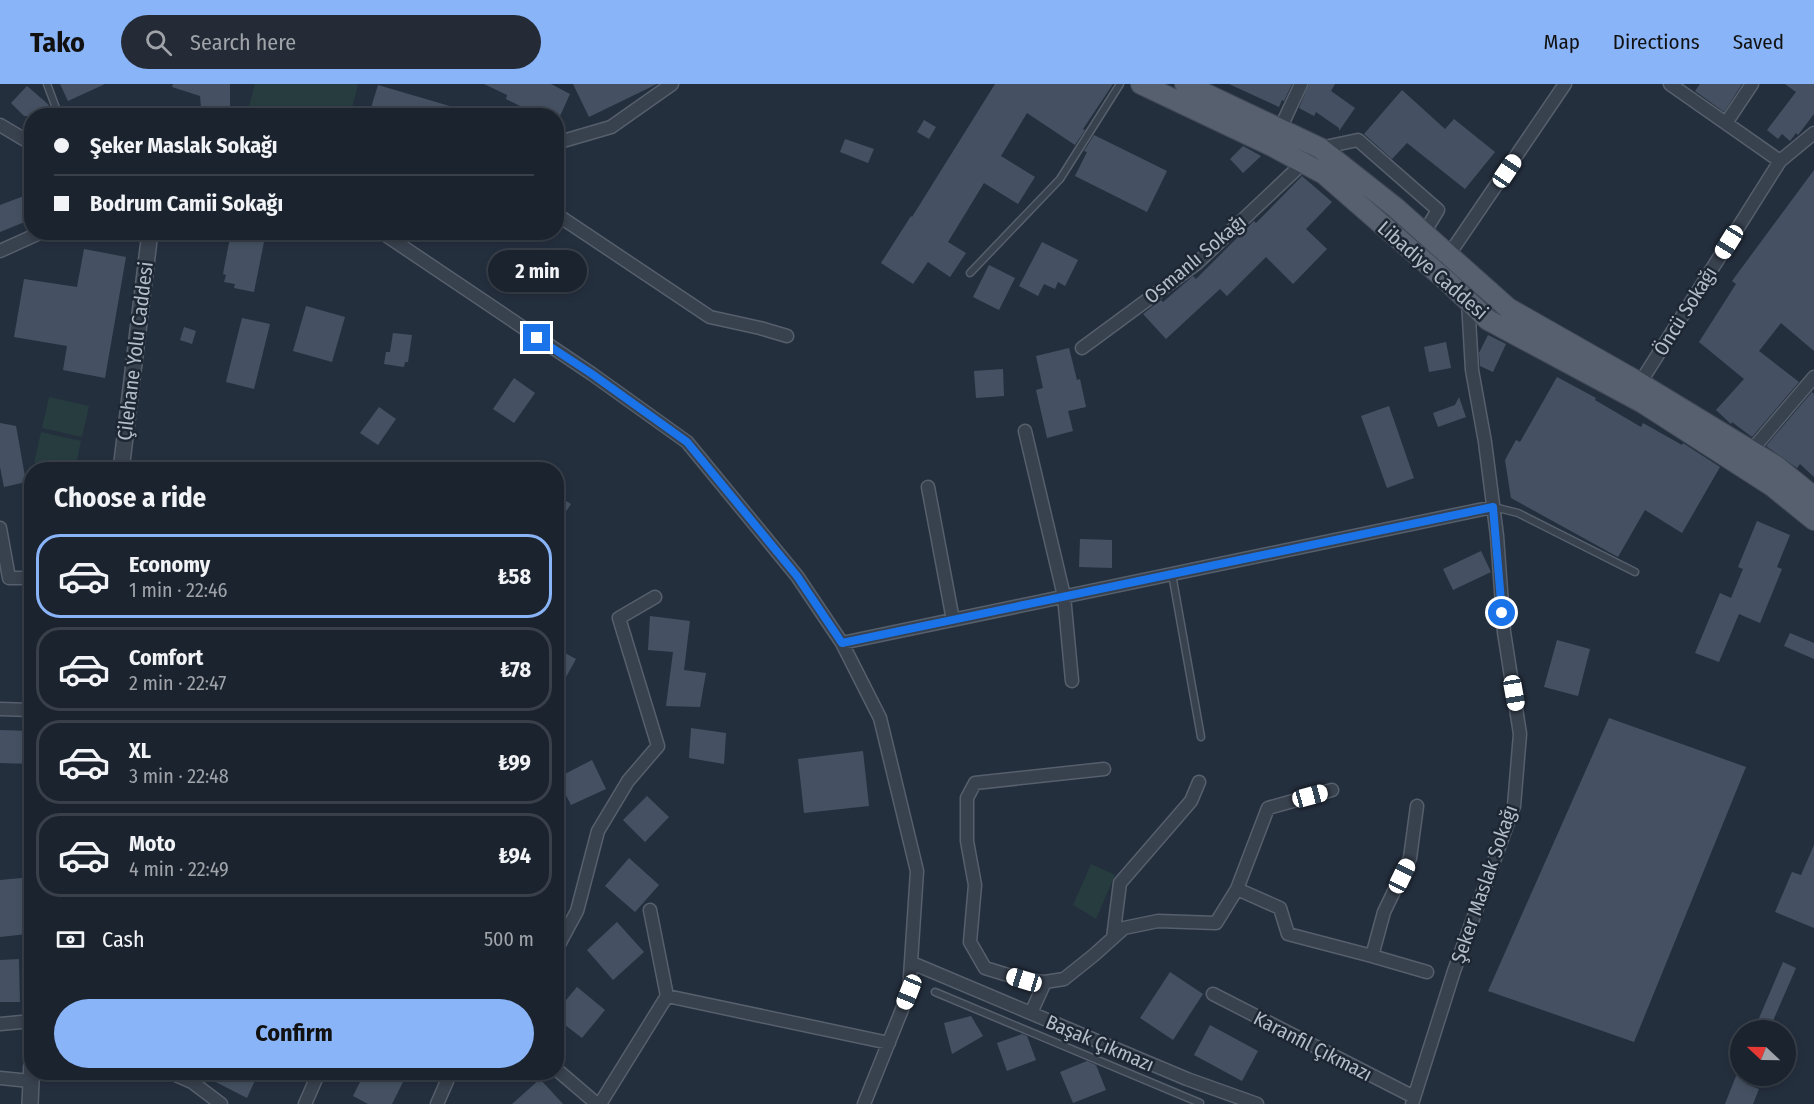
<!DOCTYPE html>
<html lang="en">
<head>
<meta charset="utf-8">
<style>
  body { margin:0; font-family:"Fira Sans Condensed",sans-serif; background:#242b36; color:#f1f3f6; height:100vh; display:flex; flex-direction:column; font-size:22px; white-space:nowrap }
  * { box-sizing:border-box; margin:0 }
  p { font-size:20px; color:#a0a4aa }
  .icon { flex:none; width:33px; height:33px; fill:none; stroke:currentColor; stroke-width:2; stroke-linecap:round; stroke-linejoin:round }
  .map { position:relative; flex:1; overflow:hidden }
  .side { position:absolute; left:24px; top:378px; width:540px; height:618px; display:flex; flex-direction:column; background:#1b232e; border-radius:24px; box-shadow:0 3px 9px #0003,0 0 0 2px #39404a }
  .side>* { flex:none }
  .guide { position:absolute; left:24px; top:24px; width:540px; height:132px; border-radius:24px; box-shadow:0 3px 9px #0003,0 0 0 2px #39404a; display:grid; align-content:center; height:132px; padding:0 30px; background:#1b232e }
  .needle { width:39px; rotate:292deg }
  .tools { position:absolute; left:1730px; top:936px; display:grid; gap:12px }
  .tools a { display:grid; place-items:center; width:66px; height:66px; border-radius:50%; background:#1b232e; box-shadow:0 3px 9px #0003,0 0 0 2px #39404a; font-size:30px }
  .end { position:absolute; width:27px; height:27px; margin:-14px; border:8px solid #1a73e8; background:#fff; box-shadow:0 0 0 3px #fff }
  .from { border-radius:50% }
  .bubble { position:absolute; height:42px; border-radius:21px; background:#1b232e; box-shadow:0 3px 9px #0003,0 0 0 2px #39404a; font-size:20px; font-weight:700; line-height:42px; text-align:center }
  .car { position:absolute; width:18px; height:36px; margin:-18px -9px; border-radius:8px; box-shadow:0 0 4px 2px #0007; background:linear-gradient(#fff 24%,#345 0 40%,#fff 0 76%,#345 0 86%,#fff 0) }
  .guide b { display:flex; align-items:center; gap:21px; height:57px; font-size:22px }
  .guide b+b { border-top:2px solid #39404a }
  .guide i { width:15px; height:15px; background:#f1f3f6 }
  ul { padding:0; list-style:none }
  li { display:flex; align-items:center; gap:18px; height:84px; margin:0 12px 9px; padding:0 18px; border:3px solid #39404a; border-radius:24px }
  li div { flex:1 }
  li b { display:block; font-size:22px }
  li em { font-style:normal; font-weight:700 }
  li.current { border-color:#8ab4f8 }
  li>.icon { width:54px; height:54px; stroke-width:1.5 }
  h2 { padding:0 30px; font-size:27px; line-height:72px }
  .pay { display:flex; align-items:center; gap:15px; height:66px; padding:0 30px; font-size:22px }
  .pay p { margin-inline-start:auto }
  .primary-button { display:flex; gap:12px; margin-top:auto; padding:12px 30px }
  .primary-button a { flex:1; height:69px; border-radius:36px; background:#8ab4f8; color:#111; font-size:24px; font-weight:700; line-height:69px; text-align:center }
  header { display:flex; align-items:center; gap:36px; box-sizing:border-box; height:84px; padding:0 30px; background:#8ab4f8; color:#111 }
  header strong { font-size:28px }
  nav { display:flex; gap:33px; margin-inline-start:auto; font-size:21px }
  .search { width:420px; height:54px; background:#242b36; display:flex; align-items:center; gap:15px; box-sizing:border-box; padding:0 21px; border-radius:33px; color:#a0a4aa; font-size:22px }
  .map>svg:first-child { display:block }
  .green { fill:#263c3f }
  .building { fill:#455162 }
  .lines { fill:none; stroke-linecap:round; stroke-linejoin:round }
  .service-casing { stroke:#565f6c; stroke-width:9 }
  .minor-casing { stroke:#565f6c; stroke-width:15 }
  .tertiary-casing { stroke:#565f6c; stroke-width:18 }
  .primary-casing { stroke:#414a57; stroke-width:22 }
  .service { stroke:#38414e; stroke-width:6 }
  .minor { stroke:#38414e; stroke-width:12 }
  .tertiary { stroke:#38414e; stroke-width:15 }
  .primary { stroke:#56606e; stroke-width:20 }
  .route { stroke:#1a73e8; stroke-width:8 }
  .labels { text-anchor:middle; stroke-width:5; stroke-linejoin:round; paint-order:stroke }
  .street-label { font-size:20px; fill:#b4bcc9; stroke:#1d2633 }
</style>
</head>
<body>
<header>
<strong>Tako</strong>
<div class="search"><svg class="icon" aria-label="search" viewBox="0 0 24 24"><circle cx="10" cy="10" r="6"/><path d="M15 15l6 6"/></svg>Search here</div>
<nav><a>Map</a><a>Directions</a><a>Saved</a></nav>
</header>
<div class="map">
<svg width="1814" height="1020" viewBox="0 0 1814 1020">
  <rect width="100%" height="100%" fill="#242f3e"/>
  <path class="green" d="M 255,0 L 354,0 L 358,1 L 350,31 L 252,31 L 247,30 Z
    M 49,313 L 89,322 L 82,353 L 42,344 Z
    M 41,348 L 81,357 L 75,385 L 62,385 L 34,379 Z
    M 1091,780 L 1115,791 L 1096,835 L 1073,821 Z"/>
  <path class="building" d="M 60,0 L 105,0 L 68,17 Z
    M 173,0 L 230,0 L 230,22 L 201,23 L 200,12 L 172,3 Z
    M 484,0 L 551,0 L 570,10 L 560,32 L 540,32 L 506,15 L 507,11 Z
    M 573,0 L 657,0 L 589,33 Z
    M 995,0 L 1113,0 L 1083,45 L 1085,46 L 1075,61 L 1027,29 L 1001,72 L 1035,93 L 1018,120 L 984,99 L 948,158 L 966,169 L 950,193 L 928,178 L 913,200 L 881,179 L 911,132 L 912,133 Z
    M 1229,0 L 1292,0 L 1284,17 L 1282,16 L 1279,23 Z
    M 1309,0 L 1335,0 L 1331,7 L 1355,24 L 1339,47 L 1339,44 L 1316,28 L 1314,32 L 1299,24 Z
    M 1700,0 L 1742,0 L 1724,28 L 1695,7 Z
    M 1785,0 L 1814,0 L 1814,30 L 1798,51 L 1796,49 L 1790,57 L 1782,50 L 1778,55 L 1767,46 L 1796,8 Z
    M 378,1 L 470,28 L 470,32 L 383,32 L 370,27 Z
    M 27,2 L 49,21 L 40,32 L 24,32 L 11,19 Z
    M 1402,6 L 1445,45 L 1454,35 L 1495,68 L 1465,105 L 1407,59 L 1392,75 L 1364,50 Z
    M 924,36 L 936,43 L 929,55 L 917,48 Z
    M 1094,51 L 1167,87 L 1147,128 L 1075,92 L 1087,68 L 1084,67 Z
    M 845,55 L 874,65 L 868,79 L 840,68 Z
    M 1243,62 L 1261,72 L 1243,89 L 1230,75 Z
    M 1814,86 L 1814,267 L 1781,239 L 1759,267 L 1799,298 L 1752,353 L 1732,338 L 1731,340 L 1716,326 L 1744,295 L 1699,258 L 1736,200 L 1732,197 Z
    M 1302,92 L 1332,118 L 1306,145 L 1327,165 L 1293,200 L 1266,173 L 1227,212 L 1220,205 L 1166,255 L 1143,230 L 1161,216 L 1163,218 L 1193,192 L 1196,195 L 1254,137 L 1256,139 Z
    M 32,109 L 32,135 L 0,148 L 0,121 Z
    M 231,148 L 266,148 L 254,208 L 234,204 L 235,200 L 224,198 L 226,191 L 223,190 Z
    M 1042,158 L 1078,176 L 1065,202 L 1058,198 L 1055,205 L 1044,200 L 1038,212 L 1019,202 Z
    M 84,165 L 126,173 L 105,294 L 63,286 L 67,262 L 14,253 L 24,195 L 77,203 Z
    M 989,181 L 1015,194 L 999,226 L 973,213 Z
    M 306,222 L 345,233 L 332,278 L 293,267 Z
    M 242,234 L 270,240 L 254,305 L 226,298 Z
    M 184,243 L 196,247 L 192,260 L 180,256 Z
    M 393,249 L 412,251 L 408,278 L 405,278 L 404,283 L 384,280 L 386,268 L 390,268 Z
    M 1488,251 L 1506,260 L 1493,288 L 1480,282 L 1479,269 Z
    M 1446,258 L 1451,284 L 1429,288 L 1424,263 Z
    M 1069,264 L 1077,296 L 1080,295 L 1086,323 L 1068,327 L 1073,347 L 1047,354 L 1036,306 L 1043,304 L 1036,272 Z
    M 1003,285 L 1004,312 L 976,314 L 974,287 Z
    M 1557,293 L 1596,314 L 1595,316 L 1641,343 L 1643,339 L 1682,361 L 1683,359 L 1720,383 L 1682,449 L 1645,426 L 1618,473 L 1511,414 L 1505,376 L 1516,356 L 1520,358 Z
    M 514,294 L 535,309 L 514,339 L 493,325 Z
    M 1812,308 L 1814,310 L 1814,393 L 1800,380 L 1797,384 L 1766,362 Z
    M 1459,313 L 1466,333 L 1438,343 L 1433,329 L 1455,321 Z
    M 1389,322 L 1414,394 L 1387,404 L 1361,332 Z
    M 379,323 L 396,335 L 378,361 L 360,349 Z
    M 0,339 L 16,342 L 26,398 L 4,403 L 0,383 Z
    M 556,411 L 571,420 L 556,442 Z
    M 1757,437 L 1790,451 L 1777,483 L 1782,485 L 1760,539 L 1739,530 L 1719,578 L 1695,569 L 1720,509 L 1731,514 L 1743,485 L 1738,483 Z
    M 1080,455 L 1112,456 L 1112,484 L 1079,483 Z
    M 1481,467 L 1491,488 L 1453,506 L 1443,485 Z
    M 650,532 L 690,537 L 684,586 L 706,589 L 700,623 L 666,622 L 673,568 L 648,566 Z
    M 1790,549 L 1814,559 L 1814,575 L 1784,562 Z
    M 1557,556 L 1590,565 L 1578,612 L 1544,603 Z
    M 556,564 L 576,575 L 556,611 Z
    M 1609,634 L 1746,683 L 1634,958 L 1488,907 Z
    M 691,644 L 726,649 L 724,680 L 689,674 Z
    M 0,646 L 32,647 L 32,680 L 0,679 Z
    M 863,667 L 869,722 L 804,729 L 798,675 Z
    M 592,676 L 606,705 L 571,721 L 557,694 Z
    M 647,712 L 669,733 L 645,758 L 623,736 Z
    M 1814,761 L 1814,844 L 1775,828 L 1792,788 L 1801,791 Z
    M 629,774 L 659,801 L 635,828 L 605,802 Z
    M 22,794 L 27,850 L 0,853 L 0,796 Z
    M 617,838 L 644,868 L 613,896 L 587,866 Z
    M 19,875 L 20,918 L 0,918 L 0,876 Z
    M 1783,878 L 1796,884 L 1769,946 L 1754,946 Z
    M 1170,888 L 1203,910 L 1173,956 L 1140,934 Z
    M 577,903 L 605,926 L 582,954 L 556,934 L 556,928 Z
    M 971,932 L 983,952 L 952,970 L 944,939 Z
    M 1210,941 L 1258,967 L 1242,997 L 1194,971 Z
    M 1022,950 L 1027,952 L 1036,976 L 1007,987 L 997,959 Z
    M 1087,977 L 1096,981 L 1106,1006 L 1073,1019 L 1060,988 Z
    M 196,988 L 259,988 L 247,1014 Z
    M 365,988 L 389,988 L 404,996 L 392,1020 L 368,1020 L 353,1012 Z
    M 1736,992 L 1750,992 L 1746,1000 L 1759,1005 L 1753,1020 L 1725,1020 Z
    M 540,995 L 563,1020 L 512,1020 Z"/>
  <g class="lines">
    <g class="service-casing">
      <path id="service" d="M 47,0 L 59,32
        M 970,189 L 1060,95 L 1120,0
        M 1494,423 L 1518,429 L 1635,488
        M 1172,490 L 1201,653
        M 935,908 L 1200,1019 L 1199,1020"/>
    </g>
    <g class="minor-casing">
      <path id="minor" d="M 1670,0 L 1780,77
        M 1726,39 L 1752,0
        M 0,41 L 32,60
        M 1280,45 L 1301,0
        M 556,59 L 611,43 L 672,0
        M 1320,64 L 1358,56 L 1438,126 L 1424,149
        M 556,130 L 710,233 L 760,244 L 787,252
        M 381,148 L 592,290 L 687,358 L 797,492 L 842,559 L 880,634 L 917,787 L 909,908 L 864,1020
        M 0,167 L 42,148
        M 1446,175 L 1565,0
        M 1082,264 L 1196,180 L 1303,79
        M 1641,306 L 1640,299 L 1780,77 L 1814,49
        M 1025,347 L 1064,512 L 1072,597
        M 1751,367 L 1814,293
        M 928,403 L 953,536
        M 0,444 L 9,494 L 32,494
        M 842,559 L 1493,423
        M 0,625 L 32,626
        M 1237,805 L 1268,724 L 1332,706
        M 1113,854 L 1120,799 L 1191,717 L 1199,698
        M 556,866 L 577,827 L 598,747 L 628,697 L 658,662 L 619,534 L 655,513
        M 1372,872 L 1427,888
        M 912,879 L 1187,995 L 1257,1020
        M 1045,898 L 1024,896 L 985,884 L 970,858 L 975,801 L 967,757 L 967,714 L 975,699 L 1104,685
        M 1213,910 L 1414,1013
        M 667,912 L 889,959
        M 1031,929 L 1045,898 L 1064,895 L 1094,871 L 1124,844 L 1158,837 L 1216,839 L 1237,805 L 1280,824 L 1288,850 L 1372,872 L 1384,828 L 1410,774 L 1417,722
        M 0,940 L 32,937
        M 556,985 L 597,1020
        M 169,988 L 192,998 L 221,1020
        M 0,994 L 30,997
        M 305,1020 L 319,988
        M 437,1020 L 451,988
        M 600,1020 L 667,912 L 650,826
        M 1412,1020 L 1454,887 L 1514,722 L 1520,650 L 1504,548 L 1497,452 L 1485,358 L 1472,286 L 1468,217"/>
    </g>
    <g class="tertiary-casing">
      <path id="tertiary" d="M 121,386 L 150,148
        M 30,1020 L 32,977"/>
    </g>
    <g class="primary-casing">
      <path id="primary" d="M 1141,0 L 1272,62 L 1324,90 L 1449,199 L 1488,236 L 1643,319 L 1772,402 L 1814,436
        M 1185,0 L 1320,64 L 1396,124 L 1508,224 L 1633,295 L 1776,382 L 1814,413"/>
    </g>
    <use href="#service" class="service"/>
    <use href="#minor" class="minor"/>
    <use href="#tertiary" class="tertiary"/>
    <use href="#primary" class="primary"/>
  </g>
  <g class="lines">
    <path class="route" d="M 537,254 L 592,290 L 687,358 L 797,492 L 842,559 L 1493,423 L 1502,529"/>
  </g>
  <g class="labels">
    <g class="street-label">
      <text transform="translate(1195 175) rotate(-40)" y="7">Osmanlı Sokağı</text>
      <text transform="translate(1433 186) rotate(41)" y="7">Libadiye Caddesi</text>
      <text transform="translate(1685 227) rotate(-58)" y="7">Öncü Sokağı</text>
      <text transform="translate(135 267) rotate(-83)" y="7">Çilehane Yolu Caddesi</text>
      <text transform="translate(1484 800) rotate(-71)" y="7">Şeker Maslak Sokağı</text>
      <text transform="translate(1100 959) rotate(23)" y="7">Başak Çıkmazı</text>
      <text transform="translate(1313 962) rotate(27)" y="7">Karanfil Çıkmazı</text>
    </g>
  </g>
</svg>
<div class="tools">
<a><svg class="needle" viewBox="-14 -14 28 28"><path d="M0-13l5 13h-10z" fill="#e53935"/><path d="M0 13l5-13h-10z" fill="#a0a4aa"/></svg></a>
</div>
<i class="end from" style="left:1502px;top:529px"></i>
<i class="end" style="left:537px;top:254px"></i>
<div class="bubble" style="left:488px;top:166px;width:99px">2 min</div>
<i class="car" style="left:1507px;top:87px;rotate:34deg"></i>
<i class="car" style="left:1729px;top:158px;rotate:212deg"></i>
<i class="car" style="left:1514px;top:609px;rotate:170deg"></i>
<i class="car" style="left:1310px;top:712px;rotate:75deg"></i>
<i class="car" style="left:1402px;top:792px;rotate:26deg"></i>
<i class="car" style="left:1024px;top:896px;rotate:287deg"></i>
<i class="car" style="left:909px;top:908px;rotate:202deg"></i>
<div class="guide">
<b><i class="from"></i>Şeker Maslak Sokağı</b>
<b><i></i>Bodrum Camii Sokağı</b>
</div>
<section class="side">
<h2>Choose a ride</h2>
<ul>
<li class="current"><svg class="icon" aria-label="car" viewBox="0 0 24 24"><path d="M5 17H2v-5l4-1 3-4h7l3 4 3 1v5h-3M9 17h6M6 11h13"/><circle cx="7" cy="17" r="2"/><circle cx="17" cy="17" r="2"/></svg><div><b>Economy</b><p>1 min · 22:46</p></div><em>₺58</em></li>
<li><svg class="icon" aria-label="car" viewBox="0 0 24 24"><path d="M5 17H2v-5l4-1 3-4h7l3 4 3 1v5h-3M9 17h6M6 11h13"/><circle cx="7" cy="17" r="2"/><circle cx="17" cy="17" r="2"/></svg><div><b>Comfort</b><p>2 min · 22:47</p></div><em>₺78</em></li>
<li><svg class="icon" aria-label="car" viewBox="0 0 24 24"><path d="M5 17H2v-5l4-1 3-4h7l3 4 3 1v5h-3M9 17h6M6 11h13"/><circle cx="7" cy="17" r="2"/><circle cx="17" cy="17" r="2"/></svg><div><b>XL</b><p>3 min · 22:48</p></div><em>₺99</em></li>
<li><svg class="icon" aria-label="car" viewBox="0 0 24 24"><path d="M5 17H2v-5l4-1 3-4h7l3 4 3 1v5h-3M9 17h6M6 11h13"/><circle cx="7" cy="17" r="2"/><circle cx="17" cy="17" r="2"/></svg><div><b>Moto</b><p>4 min · 22:49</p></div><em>₺94</em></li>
</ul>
<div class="pay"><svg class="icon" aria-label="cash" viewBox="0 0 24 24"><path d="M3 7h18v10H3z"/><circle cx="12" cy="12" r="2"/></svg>Cash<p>500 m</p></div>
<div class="primary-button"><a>Confirm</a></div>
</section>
</div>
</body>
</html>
